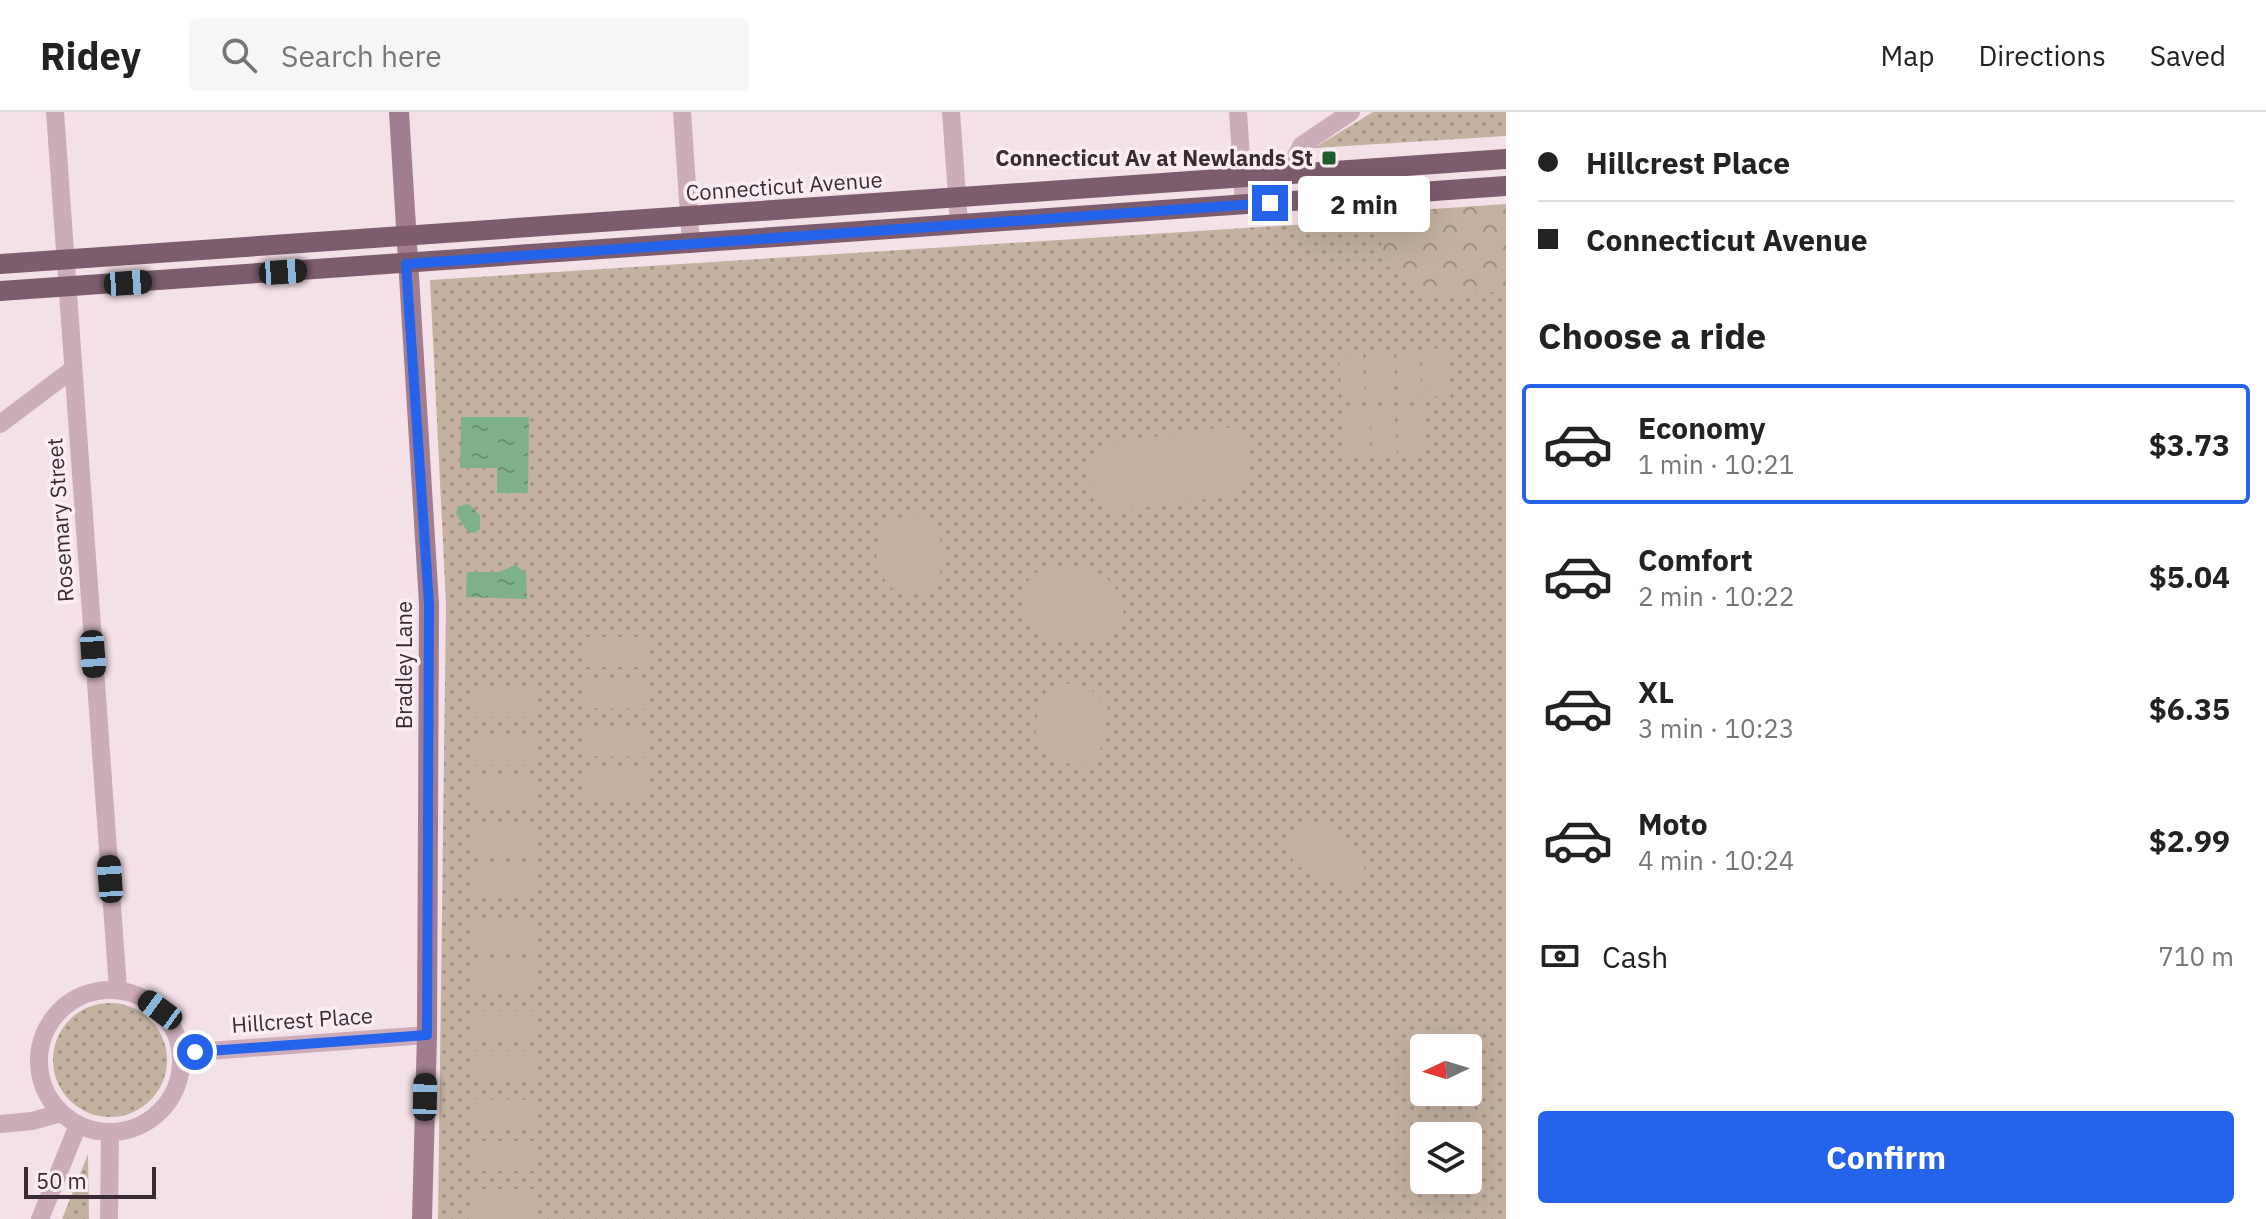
<!DOCTYPE html>
<html lang="en">
<head>
<meta charset="utf-8">
<style>
  body { margin:0; font-family:"IBM Plex Sans",sans-serif; background:#f6f6f6; color:#222; height:100vh; display:flex; flex-direction:column; font-size:30px; white-space:nowrap }
  * { box-sizing:border-box; margin:0 }
  p { font-size:26px; color:#767676 }
  .icon { flex:none; width:44px; height:44px; fill:none; stroke:currentColor; stroke-width:2; stroke-linecap:round; stroke-linejoin:round }
  .map { position:relative; flex:1; overflow:hidden }
  .sheet { display:flex; flex-direction:column; background:#fff; width:760px }
  .sheet>* { flex:none }
  .top-card { display:grid; align-content:center; height:176px; padding:0 32px; background:#fff }
  .needle { width:52px; rotate:266deg }
  .controls { position:absolute; left:1410px; top:922px; display:grid; gap:16px }
  .controls a { display:grid; place-items:center; width:72px; height:72px; border-radius:8px; background:#fff; box-shadow:0 8px 32px #0002; font-size:40px }
  .scale { position:absolute; left:24px; bottom:20px; width:132px; box-sizing:border-box; padding-left:8px; border:4px solid #3b2b34; border-top:0; font-size:22px; line-height:28px; white-space:nowrap; color:#3b2b34; -webkit-text-stroke:6px #fbeef2; paint-order:stroke }
  .end { position:absolute; width:36px; height:36px; margin:-18px; border:10px solid #2563eb; background:#fff; box-shadow:0 0 0 4px #fff }
  .from { border-radius:50% }
  .bubble { position:absolute; height:56px; border-radius:8px; background:#fff; box-shadow:0 8px 32px #0002; font-size:26px; font-weight:700; line-height:56px; text-align:center }
  .car { position:absolute; width:24px; height:48px; margin:-24px -12px; border-radius:10px; box-shadow:0 0 6px 2px #0007; background:linear-gradient(#222 24%,#8ab4d8 0 40%,#222 0 76%,#8ab4d8 0 86%,#222 0) }
  .top-card b { display:flex; align-items:center; gap:28px; height:76px; font-size:30px }
  .top-card b+b { border-top:2px solid #e0e0e0 }
  .top-card i { width:20px; height:20px; background:#222 }
  ul { padding:0; list-style:none }
  li { display:flex; align-items:center; gap:24px; height:120px; margin:0 16px 12px; padding:0 16px; border:4px solid transparent; border-radius:8px }
  li div { flex:1 }
  li b { display:block; font-size:30px }
  li em { font-style:normal; font-weight:700 }
  li.on { border-color:#2563eb }
  li>.icon { width:72px; height:72px; stroke-width:1.5 }
  h2 { padding:0 32px; font-size:36px; line-height:96px }
  .pay { display:flex; align-items:center; gap:20px; height:88px; padding:0 32px; font-size:30px }
  .pay p { margin-inline-start:auto }
  .primary-button { display:flex; gap:16px; margin-top:auto; padding:16px 32px }
  .primary-button a { flex:1; height:92px; border-radius:8px; background:#2563eb; color:#fff; font-size:32px; font-weight:700; line-height:92px; text-align:center }
  header { display:flex; align-items:center; gap:48px; box-sizing:border-box; height:112px; padding:0 40px; background:#fff; border-bottom:2px solid #e0e0e0 }
  header strong { font-size:38px }
  nav { display:flex; gap:44px; margin-inline-start:auto; font-size:28px }
  .search { width:560px; height:72px; background:#f6f6f6; display:flex; align-items:center; gap:20px; box-sizing:border-box; padding:0 28px; border-radius:8px; color:#767676; font-size:30px }
  main { display:flex; flex:1; min-height:0 }
  .map>svg:first-child { display:block }
  .green { fill:url(#green-dots); fill-rule:evenodd }
  .forest { fill:url(#forest-crowns) }
  .pitch { fill:#c4b1a0 }
  .water { fill:url(#water-ripples) }
  .lines { fill:none; stroke-linecap:round; stroke-linejoin:round }
  .street { stroke:#cdacb9; stroke-width:18 }
  .secondary { stroke:#a17d8f; stroke-width:20 }
  .primary { stroke:#7d5c6d; stroke-width:20 }
  .route { stroke:#2563eb; stroke-width:10 }
  .poi-dot { fill:#1f5d2c; stroke:#fbeef2; stroke-width:3 }
  .labels { text-anchor:middle; stroke-width:7; stroke-linejoin:round; paint-order:stroke }
  .poi-label { font-size:22px; font-weight:bold; fill:#3b2b34; stroke:#fbeef2; text-anchor:end }
  .street-label { font-size:22px; fill:#3b2b34; stroke:#fbeef2 }
</style>
</head>
<body>
<header>
<strong>Ridey</strong>
<div class="search"><svg class="icon" aria-label="search" viewBox="0 0 24 24"><circle cx="10" cy="10" r="6"/><path d="M15 15l6 6"/></svg>Search here</div>
<nav><a>Map</a><a>Directions</a><a>Saved</a></nav>
</header>
<main>
<div class="map">
<svg width="1506" height="1107" viewBox="0 0 1506 1107">
  <defs>
    <pattern id="green-dots" width="8" height="8" patternUnits="userSpaceOnUse" patternTransform="scale(2)"><rect width="8" height="8" fill="#c4b1a0"/><path d="M2 2h.1M6 6h.1" fill="none" stroke="#a09083" stroke-width="1.8" stroke-linecap="round"/></pattern>
    <pattern id="forest-crowns" width="20" height="18" patternUnits="userSpaceOnUse" patternTransform="scale(2)"><rect width="20" height="18" fill="#c4b1a0"/><path d="M2 6a3 3 0 1 1 6 0M12 15a3 3 0 1 1 6 0" fill="none" stroke="#a09083"/></pattern>
    <pattern id="water-ripples" width="26" height="14" patternUnits="userSpaceOnUse" patternTransform="scale(2)"><rect width="26" height="14" fill="#7fb188"/><path d="M2 4q2-2 4 0t4 0M15 11q2-2 4 0t4 0" fill="none" stroke="#699070"/></pattern>
  </defs>
  <rect width="100%" height="100%" fill="#f4e1e7"/>
  <path class="green" d="M 1373,0 L 1506,0 L 1506,24 L 1314,36 Z
    M 1481,101 L 1506,133 L 1506,1107 L 438,1107 L 446,491 L 430,168 ZM 1424,936 L 1468,936 L 1468,980 L 1424,980 ZM 1424,1024 L 1468,1024 L 1468,1068 L 1424,1068 Z
    M53 948a57 57 0 1 1 114 0a57 57 0 1 1-114 0Z
    M 88,1042 L 89,1107 L 62,1107 Z"/>
  <path class="forest" d="M 1506,92 L 1506,179 L 1440,184 L 1419,180 L 1386,153 L 1375,101 Z"/>
  <path class="pitch" d="M 1448,236 L 1451,284 L 1427,285 L 1425,237 Z
    M 1419,238 L 1422,286 L 1399,287 L 1396,239 Z
    M 1390,239 L 1393,288 L 1370,289 L 1367,240 Z
    M 1363,242 L 1365,290 L 1342,291 L 1339,243 Z
    M 1422,293 L 1425,342 L 1401,343 L 1399,294 Z
    M 1394,295 L 1397,343 L 1373,345 L 1370,296 Z
    M 1368,297 L 1370,345 L 1346,346 L 1344,298 Z
    M 1224,315 L 1235,317 L 1246,326 L 1249,368 L 1235,383 L 1112,400 L 1094,390 C 1090,365 1080,343 1107,332 Z
    M 914,402 C 952,409 953,481 912,483 C 875,485 854,409 914,402 Z
    M 1084,456 C 1115,460 1141,504 1108,526 L 1046,529 C 1020,512 1010,476 1041,457 Z
    M 585,525 L 648,525 L 648,555 L 585,555 Z
    M 586,566 L 649,566 L 648,597 L 585,596 Z
    M 1064,571 L 1089,576 L 1108,594 L 1103,633 L 1087,654 L 1051,649 L 1041,638 L 1036,621 L 1038,589 L 1049,577 Z
    M 472,575 L 535,575 L 535,605 L 472,605 Z
    M 586,614 L 648,615 L 648,645 L 585,644 Z
    M 472,623 L 535,623 L 535,653 L 472,653 Z
    M 586,656 L 649,656 L 649,686 L 586,686 Z
    M 472,664 L 535,665 L 535,695 L 472,694 Z
    M 1316,711 C 1335,714 1358,742 1366,759 L 1361,774 L 1352,776 C 1328,765 1278,762 1291,723 L 1300,715 Z
    M 472,712 L 535,713 L 535,743 L 472,742 Z
    M 472,753 L 535,753 L 535,783 L 472,783 Z
    M 472,809 L 535,809 L 535,839 L 472,839 Z
    M 473,850 L 536,850 L 536,880 L 473,880 Z
    M 473,899 L 536,899 L 536,929 L 472,929 Z
    M 472,939 L 535,939 L 535,969 L 472,969 Z
    M 472,987 L 535,988 L 535,1018 L 472,1017 Z
    M 473,1029 L 536,1029 L 536,1059 L 473,1059 Z
    M 473,1077 L 536,1077 L 536,1107 L 472,1107 Z"/>
  <path class="water" d="M 461,305 L 529,305 L 528,381 L 497,381 L 497,356 L 460,356 Z
    M 469,392 L 480,403 L 480,417 L 475,421 L 468,420 L 456,402 L 458,394 Z
    M 515,453 L 526,461 L 527,487 L 466,485 L 467,460 L 499,460 Z"/>
  <g class="lines">
    <path class="street" d="M 55,0 L 118,877
      M 682,0 L 691,132
      M 951,0 L 959,112
      M 1238,0 L 1244,92
      M 1285,63 L 1302,33 L 1351,0
      M 0,312 L 73,257
      M39 949a71 71 0 1 1 142 0a71 71 0 1 1-142 0Z
      M 181,941 L 427,923
      M 0,1012 L 32,1009 L 61,1001
      M 40,1107 L 78,1013
      M 109,1107 L 110,1020"/>
    <path class="secondary" d="M 399,0 L 429,492 L 427,923 L 422,1107"/>
    <path class="primary" d="M 0,152 L 1506,47
      M 0,179 L 1506,74"/>
  </g>
  <g class="lines">
    <path class="route" d="M 195,940 L 427,923 L 429,492 L 406,152 L 1270,91"/>
  </g>
  <rect class="poi-dot" x="1321" y="38" width="16" height="16" rx="4"/>
  <g class="labels">
    <g class="poi-label">
      <text x="1313" y="54">Connecticut Av at Newlands St</text>
    </g>
    <g class="street-label">
      <text transform="translate(784 74) rotate(-4)" y="8">Connecticut Avenue</text>
      <text transform="translate(60 408) rotate(-94)" y="8">Rosemary Street</text>
      <text transform="translate(404 553) rotate(-90)" y="8">Bradley Lane</text>
      <text transform="translate(302 908) rotate(-4)" y="8">Hillcrest Place</text>
    </g>
  </g>
</svg>
<div class="controls">
<a><svg class="needle" viewBox="-14 -14 28 28"><path d="M0-13l5 13h-10z" fill="#e53935"/><path d="M0 13l5-13h-10z" fill="#767676"/></svg></a>
<a><svg class="icon" aria-label="layers" viewBox="0 0 24 24"><path d="M12 4l9 5-9 5-9-5zM3 14l9 5 9-5"/></svg></a>
</div>
<div class="scale">50 m</div>
<i class="end from" style="left:195px;top:940px"></i>
<i class="end" style="left:1270px;top:91px"></i>
<div class="bubble" style="left:1298px;top:64px;width:132px">2 min</div>
<i class="car" style="left:283px;top:160px;rotate:86deg"></i>
<i class="car" style="left:128px;top:171px;rotate:86deg"></i>
<i class="car" style="left:93px;top:542px;rotate:176deg"></i>
<i class="car" style="left:110px;top:767px;rotate:356deg"></i>
<i class="car" style="left:160px;top:898px;rotate:306deg"></i>
<i class="car" style="left:425px;top:985px;rotate:1deg"></i>
</div>
<section class="sheet">
<div class="top-card">
<b><i class="from"></i>Hillcrest Place</b>
<b><i></i>Connecticut Avenue</b>
</div>
<h2>Choose a ride</h2>
<ul>
<li class="on"><svg class="icon" aria-label="car" viewBox="0 0 24 24"><path d="M5 17H2v-5l4-1 3-4h7l3 4 3 1v5h-3M9 17h6M6 11h13"/><circle cx="7" cy="17" r="2"/><circle cx="17" cy="17" r="2"/></svg><div><b>Economy</b><p>1 min · 10:21</p></div><em>$3.73</em></li>
<li><svg class="icon" aria-label="car" viewBox="0 0 24 24"><path d="M5 17H2v-5l4-1 3-4h7l3 4 3 1v5h-3M9 17h6M6 11h13"/><circle cx="7" cy="17" r="2"/><circle cx="17" cy="17" r="2"/></svg><div><b>Comfort</b><p>2 min · 10:22</p></div><em>$5.04</em></li>
<li><svg class="icon" aria-label="car" viewBox="0 0 24 24"><path d="M5 17H2v-5l4-1 3-4h7l3 4 3 1v5h-3M9 17h6M6 11h13"/><circle cx="7" cy="17" r="2"/><circle cx="17" cy="17" r="2"/></svg><div><b>XL</b><p>3 min · 10:23</p></div><em>$6.35</em></li>
<li><svg class="icon" aria-label="car" viewBox="0 0 24 24"><path d="M5 17H2v-5l4-1 3-4h7l3 4 3 1v5h-3M9 17h6M6 11h13"/><circle cx="7" cy="17" r="2"/><circle cx="17" cy="17" r="2"/></svg><div><b>Moto</b><p>4 min · 10:24</p></div><em>$2.99</em></li>
</ul>
<div class="pay"><svg class="icon" aria-label="cash" viewBox="0 0 24 24"><path d="M3 7h18v10H3z"/><circle cx="12" cy="12" r="2"/></svg>Cash<p>710 m</p></div>
<div class="primary-button"><a>Confirm</a></div>
</section>
</main>
</body>
</html>
